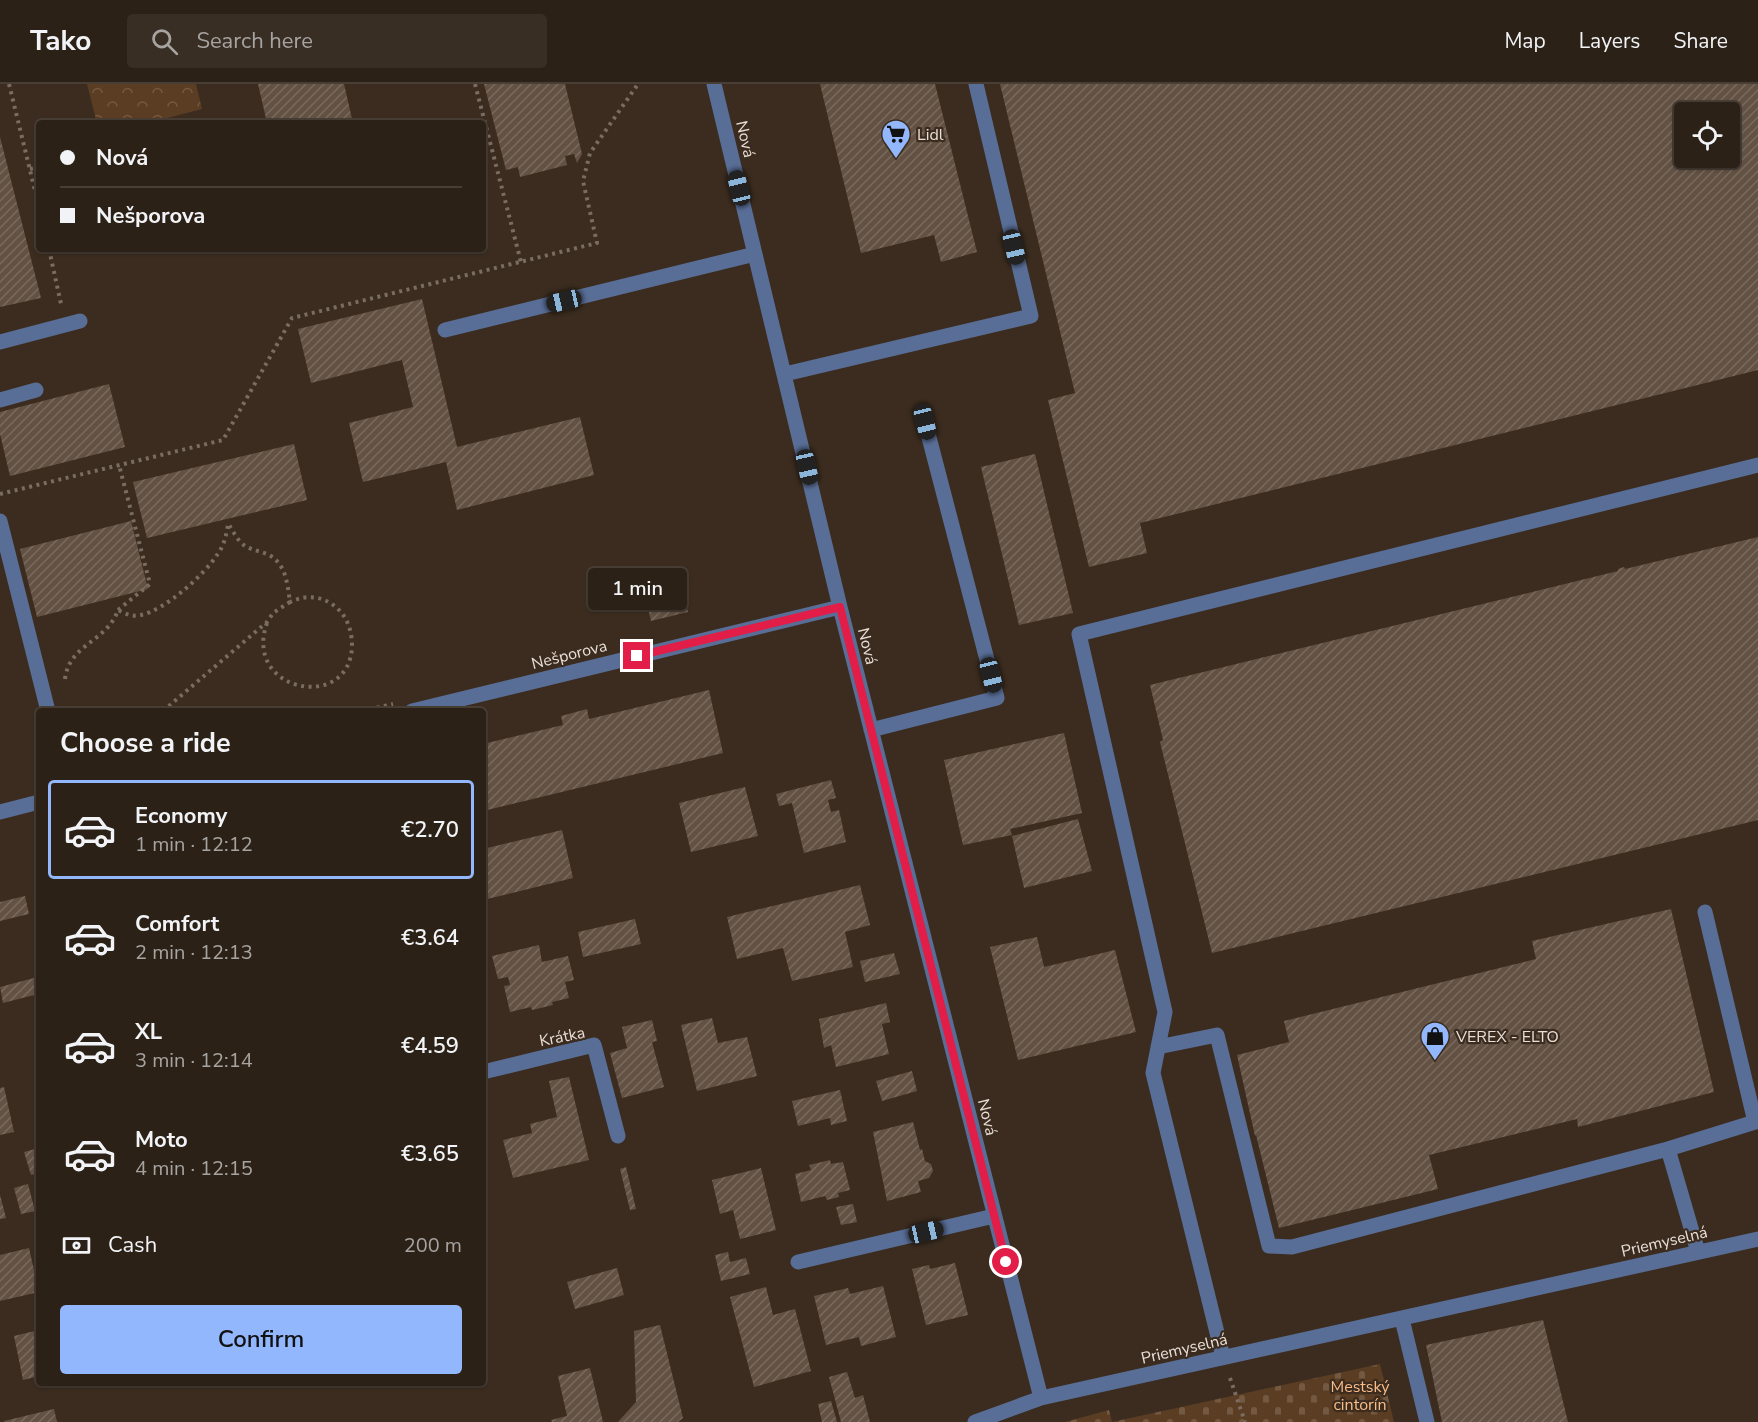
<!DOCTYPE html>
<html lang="en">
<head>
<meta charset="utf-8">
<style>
  body { margin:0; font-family:"Nunito Sans",sans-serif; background:#382e24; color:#f1f3f6; height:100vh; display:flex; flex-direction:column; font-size:22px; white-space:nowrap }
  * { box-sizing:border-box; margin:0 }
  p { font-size:20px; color:#a6a3a1 }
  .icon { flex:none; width:33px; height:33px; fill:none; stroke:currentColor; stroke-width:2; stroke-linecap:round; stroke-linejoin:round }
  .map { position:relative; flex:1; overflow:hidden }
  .panel { position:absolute; left:36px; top:624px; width:450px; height:678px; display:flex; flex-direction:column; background:#2c2117; border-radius:6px; box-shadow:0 2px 4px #0004,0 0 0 2px #483e36 }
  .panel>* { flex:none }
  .banner { position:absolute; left:36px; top:36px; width:450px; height:132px; border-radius:6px; box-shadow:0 2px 4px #0004,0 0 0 2px #483e36; display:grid; align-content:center; height:132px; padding:0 24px; background:#2c2117 }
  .fabs { position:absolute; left:1674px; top:18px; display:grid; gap:12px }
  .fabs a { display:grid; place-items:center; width:66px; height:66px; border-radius:6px; background:#2c2117; box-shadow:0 2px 4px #0004,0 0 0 2px #483e36; font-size:30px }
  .end { position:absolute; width:27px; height:27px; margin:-14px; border:8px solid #e11d48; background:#fff; box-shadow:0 0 0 3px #fff }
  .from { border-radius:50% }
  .bubble { position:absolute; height:42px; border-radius:6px; background:#2c2117; box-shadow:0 2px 4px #0004,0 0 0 2px #483e36; font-size:20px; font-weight:600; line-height:42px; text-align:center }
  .car { position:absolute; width:18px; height:36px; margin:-18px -9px; border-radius:8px; box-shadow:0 0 4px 2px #0007; background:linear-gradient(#222 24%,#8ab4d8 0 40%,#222 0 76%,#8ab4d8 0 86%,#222 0) }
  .banner b { display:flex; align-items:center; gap:21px; height:57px; font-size:22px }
  .banner b+b { border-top:2px solid #483e36 }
  .banner i { width:15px; height:15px; background:#f1f3f6 }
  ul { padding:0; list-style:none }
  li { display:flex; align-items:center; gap:18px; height:99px; margin:0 12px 9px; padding:0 12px; border:3px solid transparent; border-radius:6px }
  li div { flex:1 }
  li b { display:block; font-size:22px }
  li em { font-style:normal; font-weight:600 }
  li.current { border-color:#93b7fd }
  li>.icon { width:54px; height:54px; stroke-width:1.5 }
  h2 { padding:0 24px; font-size:27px; line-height:72px }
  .pay { display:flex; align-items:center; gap:15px; height:66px; padding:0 24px; font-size:22px }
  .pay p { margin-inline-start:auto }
  .cta { display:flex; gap:12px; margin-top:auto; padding:12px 24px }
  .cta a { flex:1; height:69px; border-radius:6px; background:#93b7fd; color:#111; font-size:24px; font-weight:600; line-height:69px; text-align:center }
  header { display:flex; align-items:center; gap:36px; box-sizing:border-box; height:84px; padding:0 30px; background:#2c2117; border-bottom:2px solid #483e36 }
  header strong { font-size:28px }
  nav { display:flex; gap:33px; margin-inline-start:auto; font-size:21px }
  .search { width:420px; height:54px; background:#382e24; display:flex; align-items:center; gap:15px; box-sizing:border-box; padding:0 21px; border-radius:6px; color:#a6a3a1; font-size:22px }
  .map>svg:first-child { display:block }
  .cemetery { fill:url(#cemetery-stones) }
  .park { fill:url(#park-crowns) }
  .building { fill:url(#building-hatch); fill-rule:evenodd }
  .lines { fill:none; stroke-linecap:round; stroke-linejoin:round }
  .path { stroke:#796c61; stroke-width:4; stroke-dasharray:3 4.5; stroke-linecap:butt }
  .minor { stroke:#596e97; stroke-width:15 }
  .route { stroke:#e11d48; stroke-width:8 }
  .labels { text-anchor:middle; stroke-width:4.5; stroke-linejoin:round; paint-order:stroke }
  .poi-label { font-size:16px; fill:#e9dfd7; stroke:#3b2c1f; text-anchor:start }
  .street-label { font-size:16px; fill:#e9dfd7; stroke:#3b2c1f }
  .park-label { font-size:16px; fill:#f9bb87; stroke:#3b2c1f }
</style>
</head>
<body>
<header>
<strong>Tako</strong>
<div class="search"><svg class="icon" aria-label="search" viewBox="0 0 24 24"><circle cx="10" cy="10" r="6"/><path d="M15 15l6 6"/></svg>Search here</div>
<nav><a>Map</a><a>Layers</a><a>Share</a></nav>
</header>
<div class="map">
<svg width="1758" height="1338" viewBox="0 0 1758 1338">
  <defs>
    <pattern id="cemetery-stones" width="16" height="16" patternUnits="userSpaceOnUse" patternTransform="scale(1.5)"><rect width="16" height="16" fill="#5b3d23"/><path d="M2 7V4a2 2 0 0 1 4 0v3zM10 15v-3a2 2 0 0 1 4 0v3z" fill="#735942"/></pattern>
    <pattern id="park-crowns" width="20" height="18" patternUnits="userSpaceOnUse" patternTransform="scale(1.5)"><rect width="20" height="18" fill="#5b3d23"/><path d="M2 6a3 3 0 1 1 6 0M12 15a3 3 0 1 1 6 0" fill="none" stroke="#735942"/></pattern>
    <pattern id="building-hatch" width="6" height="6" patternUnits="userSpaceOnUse" patternTransform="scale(1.5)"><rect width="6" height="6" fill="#635244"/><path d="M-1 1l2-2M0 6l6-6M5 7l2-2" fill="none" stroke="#796a5e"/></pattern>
  </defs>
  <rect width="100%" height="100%" fill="#3b2c1f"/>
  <path class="cemetery" d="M 1380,1280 L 1394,1338 L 1065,1338 L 1109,1326 L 1112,1338 Z"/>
  <path class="park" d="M 87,0 L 196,0 L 202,25 L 148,39 L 97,39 Z"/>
  <path class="building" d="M 258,0 L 344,0 L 353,39 L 267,39 Z
    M 484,0 L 565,0 L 582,70 L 577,79 L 574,70 L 565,72 L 567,81 L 520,93 L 518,83 L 506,86 Z
    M 820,0 L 935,0 L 977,168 L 941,178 L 934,151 L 861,169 Z
    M 1000,0 L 1758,0 L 1758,286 L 1140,439 L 1147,469 L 1089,483 L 1048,316 L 1075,309 ZM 1684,28 L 1730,28 L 1730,74 L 1684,74 Z
    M 0,53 L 41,214 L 0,223 Z
    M 422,215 L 457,363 L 580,333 L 594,391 L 457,426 L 446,378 L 363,398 L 349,339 L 413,323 L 402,276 L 311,299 L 298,245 Z
    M 109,300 L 125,363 L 10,392 L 0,350 L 0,328 Z
    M 294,360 L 307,416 L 147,454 L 133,398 Z
    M 1035,370 L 1073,529 L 1019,541 L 981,383 Z
    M 131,437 L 148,505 L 37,533 L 20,465 Z
    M 1758,453 L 1758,736 L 1212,869 L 1160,658 L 1163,656 L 1150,601 L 1618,487 L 1618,485 L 1624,483 L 1625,485 Z
    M 681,499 L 688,528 L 651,537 L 644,508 Z
    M 709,606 L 723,669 L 483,727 L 483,660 L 563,641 L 561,632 L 587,625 L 589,635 Z
    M 1064,649 L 1082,729 L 1010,745 L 1012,751 L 963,761 L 944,676 Z
    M 831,696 L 836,714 L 828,716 L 831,728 L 839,726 L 846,758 L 804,769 L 792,719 L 779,722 L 776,710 Z
    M 745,703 L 758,752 L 691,768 L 679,719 Z
    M 1078,735 L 1092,787 L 1024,804 L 1012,752 Z
    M 562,746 L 573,794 L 483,816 L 483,765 Z
    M 860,801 L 870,841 L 845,848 L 853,883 L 792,897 L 783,864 L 737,875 L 727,833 Z
    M 25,812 L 29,830 L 0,837 L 0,818 Z
    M 1671,825 L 1714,1008 L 1578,1043 L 1577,1035 L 1429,1071 L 1438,1105 L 1279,1144 L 1256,1051 L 1255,1052 L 1237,971 L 1289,958 L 1284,937 L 1536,875 L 1532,857 Z
    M 635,835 L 641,860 L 583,873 L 578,848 Z
    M 1037,853 L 1044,883 L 1115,866 L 1136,948 L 1018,976 L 990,863 Z
    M 539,861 L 542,878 L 568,872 L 574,896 L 565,898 L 569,914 L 552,918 L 553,921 L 532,926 L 531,923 L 510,928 L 504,902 L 510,901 L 508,893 L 498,895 L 492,872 Z
    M 894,869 L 900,890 L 865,898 L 860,877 Z
    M 34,894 L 38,910 L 3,919 L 0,903 Z
    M 886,919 L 890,938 L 882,940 L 889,970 L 836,983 L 831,961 L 824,964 L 819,935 Z
    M 712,934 L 718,959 L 747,953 L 757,992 L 697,1007 L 681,941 Z
    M 652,936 L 657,957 L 652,958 L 664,1003 L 622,1014 L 610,969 L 627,964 L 622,943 Z
    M 912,987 L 917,1007 L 882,1017 L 876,997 Z
    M 569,993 L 589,1076 L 513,1094 L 503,1056 L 532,1049 L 530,1040 L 557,1033 L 549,997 Z
    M 4,1003 L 14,1048 L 0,1051 L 0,1004 Z
    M 840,1006 L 847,1037 L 831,1041 L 830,1034 L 798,1042 L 792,1017 Z
    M 913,1038 L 920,1066 L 922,1065 L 925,1077 L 931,1080 L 933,1087 L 929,1094 L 918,1097 L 921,1108 L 887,1117 L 873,1048 Z
    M 39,1064 L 39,1089 L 31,1091 L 24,1068 Z
    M 830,1076 L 831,1080 L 843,1078 L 850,1106 L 838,1109 L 839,1113 L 827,1116 L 825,1112 L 801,1118 L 795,1090 L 811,1086 L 809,1081 Z
    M 626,1083 L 636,1125 L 630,1126 L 620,1085 Z
    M 761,1084 L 776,1146 L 740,1155 L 733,1126 L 720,1130 L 712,1096 Z
    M 28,1100 L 35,1127 L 21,1130 L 14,1104 Z
    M 0,1111 L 6,1134 L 0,1135 Z
    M 853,1120 L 857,1138 L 841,1141 L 836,1123 Z
    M 29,1164 L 39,1208 L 0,1217 L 0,1171 Z
    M 728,1168 L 730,1178 L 746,1174 L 750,1190 L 721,1197 L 715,1171 Z
    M 955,1179 L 968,1231 L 926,1241 L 912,1185 L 929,1181 L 930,1185 Z
    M 617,1184 L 624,1211 L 575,1225 L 567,1198 Z
    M 883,1202 L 896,1253 L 861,1262 L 859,1253 L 826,1261 L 814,1212 L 848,1204 L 850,1210 Z
    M 766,1203 L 773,1231 L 795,1225 L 811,1287 L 754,1303 L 730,1213 Z
    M 1543,1236 L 1568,1338 L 1442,1338 L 1426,1261 Z
    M 660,1241 L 683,1334 L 678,1338 L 618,1338 L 636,1318 L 634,1247 Z
    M 39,1246 L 39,1292 L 23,1296 L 14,1252 Z
    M 590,1284 L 603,1338 L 552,1338 L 551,1336 L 567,1332 L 558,1292 Z
    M 847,1288 L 855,1314 L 863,1311 L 870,1338 L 841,1338 L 829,1293 Z
    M 831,1317 L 837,1338 L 822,1338 L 818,1320 Z
    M 54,1325 L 57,1338 L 5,1338 L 4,1337 Z"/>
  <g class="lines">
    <path class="path" d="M 9,0 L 39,123
      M 475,0 L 521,178
      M 30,85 L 39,83
      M 49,165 L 61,220
      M 0,410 L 223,356 L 292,234 L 597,159 L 583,97 L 590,69 L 638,0
      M 118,526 L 150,500 L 119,381
      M 267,539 C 242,608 350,629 352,562 C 352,548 348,534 337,524 C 323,512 307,510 290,518
      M 65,595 C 69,560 107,558 118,526 C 126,530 132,533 141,531 C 165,526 204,491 217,471 C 224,462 226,452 228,441
      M 163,627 L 267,538 L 273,529 L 290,518 C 288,505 287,491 280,481 C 272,468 259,469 247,463 C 239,459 234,449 229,441
      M 362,627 L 393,620
      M 1230,1294 L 1245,1338"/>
    <path class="minor" d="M 714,0 L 840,523 L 1041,1314
      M 445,246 L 755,170
      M 0,258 L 80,237
      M 785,290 L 1031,232 L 976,0
      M 0,316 L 36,306
      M 0,437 L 48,627
      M 412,627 L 840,523
      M 871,646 L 997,614 L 925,338
      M 0,728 L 39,718
      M 1158,963 L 1217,951 L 1269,1162 L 1292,1163 L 1668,1065 L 1698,1168
      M 483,988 L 594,961 L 618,1052
      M 1668,1065 L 1755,1038 L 1705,828
      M 798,1178 L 994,1132
      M 1402,1235 L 1427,1338
      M 1223,1273 L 1153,989 L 1165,928 L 1079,550 L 1758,381
      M 975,1338 L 1041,1314 L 1758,1155"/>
  </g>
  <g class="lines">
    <path class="route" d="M 637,572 L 840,523 L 1006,1178"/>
  </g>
  <defs>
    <g id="supermarket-pin" transform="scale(1.5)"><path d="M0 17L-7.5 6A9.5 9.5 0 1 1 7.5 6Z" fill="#93b7fd" stroke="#3b2c1f"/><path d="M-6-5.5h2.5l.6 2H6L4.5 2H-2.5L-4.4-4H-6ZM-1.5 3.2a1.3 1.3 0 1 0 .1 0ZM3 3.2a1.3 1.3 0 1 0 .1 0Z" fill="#111"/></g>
    <g id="shop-pin" transform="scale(1.5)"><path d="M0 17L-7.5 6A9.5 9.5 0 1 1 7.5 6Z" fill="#93b7fd" stroke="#3b2c1f"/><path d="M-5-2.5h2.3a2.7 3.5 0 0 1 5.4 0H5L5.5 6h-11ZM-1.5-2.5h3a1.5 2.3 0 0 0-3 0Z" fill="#111"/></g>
  </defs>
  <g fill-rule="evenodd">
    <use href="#supermarket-pin" x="896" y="50"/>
    <use href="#shop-pin" x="1435" y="952"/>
  </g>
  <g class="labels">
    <g class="poi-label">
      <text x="917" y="56">Lidl</text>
      <text x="1456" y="958">VEREX - ELTO</text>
    </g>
    <g class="street-label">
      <text transform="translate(746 55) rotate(77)" y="6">Nová</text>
      <text transform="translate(868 562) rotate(76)" y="6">Nová</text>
      <text transform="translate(569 570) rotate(-14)" y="6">Nešporova</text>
      <text transform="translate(562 952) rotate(-11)" y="6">Krátka</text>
      <text transform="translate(988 1033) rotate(76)" y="6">Nová</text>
      <text transform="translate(1664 1157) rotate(-13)" y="6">Priemyselná</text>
      <text transform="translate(1184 1264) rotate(-13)" y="6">Priemyselná</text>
    </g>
    <g class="park-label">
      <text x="1360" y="1308">Mestský<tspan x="1360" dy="18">cintorín</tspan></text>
    </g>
  </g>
</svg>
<div class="fabs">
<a><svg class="icon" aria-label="locate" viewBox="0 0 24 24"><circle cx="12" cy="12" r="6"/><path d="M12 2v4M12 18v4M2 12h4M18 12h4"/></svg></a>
</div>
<i class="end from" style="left:1006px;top:1178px"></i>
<i class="end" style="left:637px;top:572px"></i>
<div class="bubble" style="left:588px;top:484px;width:99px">1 min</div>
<i class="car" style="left:739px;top:104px;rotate:346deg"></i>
<i class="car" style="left:1014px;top:163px;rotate:167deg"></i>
<i class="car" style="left:564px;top:217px;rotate:257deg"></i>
<i class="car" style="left:925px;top:338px;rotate:166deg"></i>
<i class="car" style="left:807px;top:383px;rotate:167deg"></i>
<i class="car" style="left:991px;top:591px;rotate:166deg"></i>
<i class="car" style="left:926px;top:1148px;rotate:77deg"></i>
<div class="banner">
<b><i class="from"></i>Nová</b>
<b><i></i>Nešporova</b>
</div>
<section class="panel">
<h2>Choose a ride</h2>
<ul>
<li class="current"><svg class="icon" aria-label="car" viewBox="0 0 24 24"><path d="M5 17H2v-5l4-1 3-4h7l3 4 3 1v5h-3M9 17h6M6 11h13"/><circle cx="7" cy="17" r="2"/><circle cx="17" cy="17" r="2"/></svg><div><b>Economy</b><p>1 min · 12:12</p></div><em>€2.70</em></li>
<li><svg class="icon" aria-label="car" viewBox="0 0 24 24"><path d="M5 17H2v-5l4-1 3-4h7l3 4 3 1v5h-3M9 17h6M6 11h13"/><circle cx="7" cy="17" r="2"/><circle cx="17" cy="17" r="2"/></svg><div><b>Comfort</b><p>2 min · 12:13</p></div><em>€3.64</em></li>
<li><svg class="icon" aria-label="car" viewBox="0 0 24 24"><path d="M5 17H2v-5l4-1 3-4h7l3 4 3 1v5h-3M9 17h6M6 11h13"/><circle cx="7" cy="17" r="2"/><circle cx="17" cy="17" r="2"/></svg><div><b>XL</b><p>3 min · 12:14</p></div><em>€4.59</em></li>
<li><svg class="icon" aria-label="car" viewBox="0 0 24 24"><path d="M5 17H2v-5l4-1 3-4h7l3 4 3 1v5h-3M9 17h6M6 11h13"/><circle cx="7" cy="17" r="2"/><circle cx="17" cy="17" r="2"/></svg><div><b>Moto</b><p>4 min · 12:15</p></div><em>€3.65</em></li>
</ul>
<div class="pay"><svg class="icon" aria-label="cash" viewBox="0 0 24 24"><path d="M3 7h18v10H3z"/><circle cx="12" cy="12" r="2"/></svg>Cash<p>200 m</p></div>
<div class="cta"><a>Confirm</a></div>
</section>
</div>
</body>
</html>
